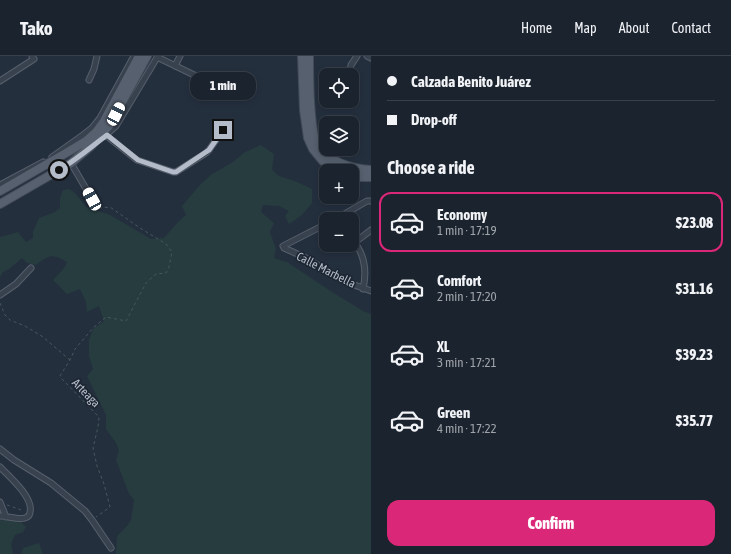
<!DOCTYPE html>
<html lang="en">
<head>
<meta charset="utf-8">
<style>
  body { margin:0; font-family:"Asap Condensed",sans-serif; background:#282f3a; color:#f1f3f6; height:100vh; display:flex; flex-direction:column; font-size:15px; white-space:nowrap }
  * { box-sizing:border-box; margin:0 }
  p { font-size:13px; color:#a0a4aa }
  .icon { flex:none; width:22px; height:22px; fill:none; stroke:currentColor; stroke-width:2; stroke-linecap:round; stroke-linejoin:round }
  .map { position:relative; flex:1; overflow:hidden }
  .side { display:flex; flex-direction:column; background:#1b232e; width:360px }
  .side>* { flex:none }
  .guide { display:grid; align-content:center; height:88px; padding:0 16px; background:#1b232e }
  .fabs { position:absolute; left:319px; top:12px; display:grid; gap:8px }
  .fabs a { display:grid; place-items:center; width:40px; height:40px; border-radius:8px; background:#1b232e; box-shadow:0 2px 6px #0003,0 0 0 1px #39404a; font-size:20px }
  .end { position:absolute; width:18px; height:18px; margin:-9px; border:5px solid #b4bcc9; background:#111; box-shadow:0 0 0 2px #111 }
  .from { border-radius:50% }
  .bubble { position:absolute; height:28px; border-radius:12px; background:#1b232e; box-shadow:0 2px 6px #0003,0 0 0 1px #39404a; font-size:13px; font-weight:800; line-height:28px; text-align:center }
  .car { position:absolute; width:12px; height:24px; margin:-12px -6px; border-radius:5px; box-shadow:0 0 3px 1px #0007; background:linear-gradient(#fff 24%,#345 0 40%,#fff 0 76%,#345 0 86%,#fff 0) }
  .guide b { display:flex; align-items:center; gap:14px; height:38px; font-size:15px }
  .guide b+b { border-top:1px solid #39404a }
  .guide i { width:10px; height:10px; background:#f1f3f6 }
  ul { padding:0; list-style:none }
  li { display:flex; align-items:center; gap:12px; height:60px; margin:0 8px 6px; padding:0 8px; border:2px solid transparent; border-radius:12px }
  li div { flex:1 }
  li b { display:block; font-size:15px }
  li em { font-style:normal; font-weight:800 }
  li.active { border-color:#db2777 }
  li>.icon { width:36px; height:36px; stroke-width:1.5 }
  h2 { padding:0 16px; font-size:18px; line-height:48px }
  .primary-button { display:flex; gap:8px; margin-top:auto; padding:8px 16px }
  .primary-button a { flex:1; height:46px; border-radius:12px; background:#db2777; color:#fff; font-size:16px; font-weight:800; line-height:46px; text-align:center }
  header { display:flex; align-items:center; gap:24px; box-sizing:border-box; height:56px; padding:0 20px; background:#1b232e; border-bottom:1px solid #39404a }
  header strong { font-size:19px }
  nav { display:flex; gap:22px; margin-inline-start:auto; font-size:14px }
  main { display:flex; flex:1; min-height:0 }
  .map>svg:first-child { display:block }
  .green { fill:#263c3f }
  .lines { fill:none; stroke-linecap:round; stroke-linejoin:round }
  .street-casing { stroke:#565f6c; stroke-width:7 }
  .primary-casing { stroke:#414a57; stroke-width:10 }
  .path { stroke:#44595c; stroke-width:1; stroke-dasharray:3 3; stroke-linecap:butt }
  .street { stroke:#38414e; stroke-width:5 }
  .primary { stroke:#56606e; stroke-width:8 }
  .route { stroke:#b4bcc9; stroke-width:5 }
  .labels { text-anchor:middle; stroke-width:3.5; stroke-linejoin:round; paint-order:stroke }
  .street-label { font-size:12px; fill:#b4bcc9; stroke:#1d2633 }
</style>
</head>
<body>
<header>
<strong>Tako</strong>
<nav><a>Home</a><a>Map</a><a>About</a><a>Contact</a></nav>
</header>
<main>
<div class="map">
<svg width="371" height="498" viewBox="0 0 371 498">
  <rect width="100%" height="100%" fill="#242f3e"/>
  <path class="green" d="M 261,89 L 274,98 L 272,114 L 279,120 L 297,126 L 312,133 L 312,147 L 302,159 L 289,168 L 285,160 L 289,155 L 279,150 L 263,149 L 261,156 L 274,167 L 270,176 L 276,193 L 274,202 L 287,206 L 329,234 L 363,255 L 371,258 L 371,498 L 116,498 L 117,480 L 127,470 L 131,464 L 134,444 L 129,438 L 116,404 L 119,394 L 116,387 L 106,373 L 106,359 L 87,320 L 93,313 L 89,300 L 89,284 L 93,273 L 104,265 L 99,250 L 87,256 L 86,246 L 80,233 L 67,238 L 53,224 C 58,218 65,213 67,206 C 52,197 49,199 36,209 L 27,207 L 22,202 L 9,213 L 3,216 L 0,221 L 0,181 L 18,176 L 26,186 L 33,182 L 33,176 L 39,162 L 55,156 L 60,152 L 60,142 L 63,134 L 69,133 L 75,137 L 86,151 L 110,159 L 151,183 L 164,182 L 178,166 L 186,159 L 182,150 L 200,129 L 212,118 L 233,106 L 245,96 Z
    M 0,464 L 20,465 L 26,471 L 23,476 L 15,479 L 11,488 L 13,498 L 0,498 Z
    M 39,487 L 43,498 L 21,498 L 23,492 Z"/>
  <g class="lines">
    <g class="street-casing">
      <path id="street" d="M 367,0 L 371,2
        M 157,1 L 221,32
        M 175,10 L 180,0
        M 349,19 L 351,9 L 357,0
        M 89,24 L 94,13 L 97,0
        M 0,25 L 34,3 L 32,0
        M 103,77 L 137,104 L 173,116 L 176,116 L 206,97 L 209,94 L 223,74
        M 105,80 L 116,70 L 158,0
        M 52,101 L 83,79 L 92,72 L 100,62 L 134,0
        M 71,107 L 92,143
        M 0,129 L 43,106
        M 336,163 L 367,145 L 371,145
        M 326,168 L 283,190 L 284,192 L 304,201 L 346,226 L 371,235
        M 352,184 C 365,197 367,216 363,233
        M 354,187 L 371,174
        M 0,239 L 16,228 L 31,212
        M 0,393 L 14,404 L 51,427 L 85,455 L 92,464 L 111,492
        M 0,411 C 9,420 34,442 30,456 C 30,459 28,461 25,462 C 19,464 7,460 0,460
        M 0,446 L 6,461"/>
    </g>
    <g class="primary-casing">
      <path id="primary" d="M 302,0 L 304,54 L 308,82 L 313,93 L 323,105 L 342,115
        M 309,0 C 309,23 309,45 312,68 C 313,74 313,80 316,86 C 325,105 351,113 371,114
        M 352,118 L 361,121 L 371,121
        M 0,135 L 66,97 L 86,85 L 96,76 L 104,65 L 139,0
        M 0,148 L 71,107 L 91,90 L 109,70 L 147,0"/>
    </g>
    <path class="path" d="M 95,147 L 100,152 L 110,151 L 140,172 L 166,188 L 172,196 L 169,211 L 166,217 L 156,218 L 146,227 L 126,265 L 106,261 L 93,272 L 75,293 L 70,304 L 60,320 L 61,322 L 99,361 L 98,371 L 93,392 L 97,410 L 104,428 L 110,451 L 96,461
      M 0,247 L 5,259 L 10,264 L 25,270 L 43,281 L 70,304
      M 7,449 L 24,455"/>
    <use href="#street" class="street"/>
    <use href="#primary" class="primary"/>
  </g>
  <g class="lines">
    <path class="route" d="M 59,114 C 76,104 91,91 107,79 L 138,104 L 173,116 L 176,116 L 209,94 L 223,74"/>
  </g>
  <g class="labels">
    <g class="street-label">
      <text transform="translate(326 214) rotate(27)" y="4">Calle Marbella</text>
      <text transform="translate(86 337) rotate(46)" y="4">Arteaga</text>
    </g>
  </g>
</svg>
<div class="fabs">
<a><svg class="icon" aria-label="locate" viewBox="0 0 24 24"><circle cx="12" cy="12" r="6"/><path d="M12 2v4M12 18v4M2 12h4M18 12h4"/></svg></a>
<a><svg class="icon" aria-label="layers" viewBox="0 0 24 24"><path d="M12 4l9 5-9 5-9-5zM3 14l9 5 9-5"/></svg></a>
<a>+</a>
<a>−</a>
</div>
<i class="end from" style="left:59px;top:114px"></i>
<i class="end" style="left:223px;top:74px"></i>
<div class="bubble" style="left:190px;top:16px;width:66px">1 min</div>
<i class="car" style="left:116px;top:58px;rotate:27deg"></i>
<i class="car" style="left:92px;top:143px;rotate:331deg"></i>
</div>
<section class="side">
<div class="guide">
<b><i class="from"></i>Calzada Benito Juárez</b>
<b><i></i>Drop-off</b>
</div>
<h2>Choose a ride</h2>
<ul>
<li class="active"><svg class="icon" aria-label="car" viewBox="0 0 24 24"><path d="M5 17H2v-5l4-1 3-4h7l3 4 3 1v5h-3M9 17h6M6 11h13"/><circle cx="7" cy="17" r="2"/><circle cx="17" cy="17" r="2"/></svg><div><b>Economy</b><p>1 min · 17:19</p></div><em>$23.08</em></li>
<li><svg class="icon" aria-label="car" viewBox="0 0 24 24"><path d="M5 17H2v-5l4-1 3-4h7l3 4 3 1v5h-3M9 17h6M6 11h13"/><circle cx="7" cy="17" r="2"/><circle cx="17" cy="17" r="2"/></svg><div><b>Comfort</b><p>2 min · 17:20</p></div><em>$31.16</em></li>
<li><svg class="icon" aria-label="car" viewBox="0 0 24 24"><path d="M5 17H2v-5l4-1 3-4h7l3 4 3 1v5h-3M9 17h6M6 11h13"/><circle cx="7" cy="17" r="2"/><circle cx="17" cy="17" r="2"/></svg><div><b>XL</b><p>3 min · 17:21</p></div><em>$39.23</em></li>
<li><svg class="icon" aria-label="car" viewBox="0 0 24 24"><path d="M5 17H2v-5l4-1 3-4h7l3 4 3 1v5h-3M9 17h6M6 11h13"/><circle cx="7" cy="17" r="2"/><circle cx="17" cy="17" r="2"/></svg><div><b>Green</b><p>4 min · 17:22</p></div><em>$35.77</em></li>
</ul>
<div class="primary-button"><a>Confirm</a></div>
</section>
</main>
</body>
</html>
